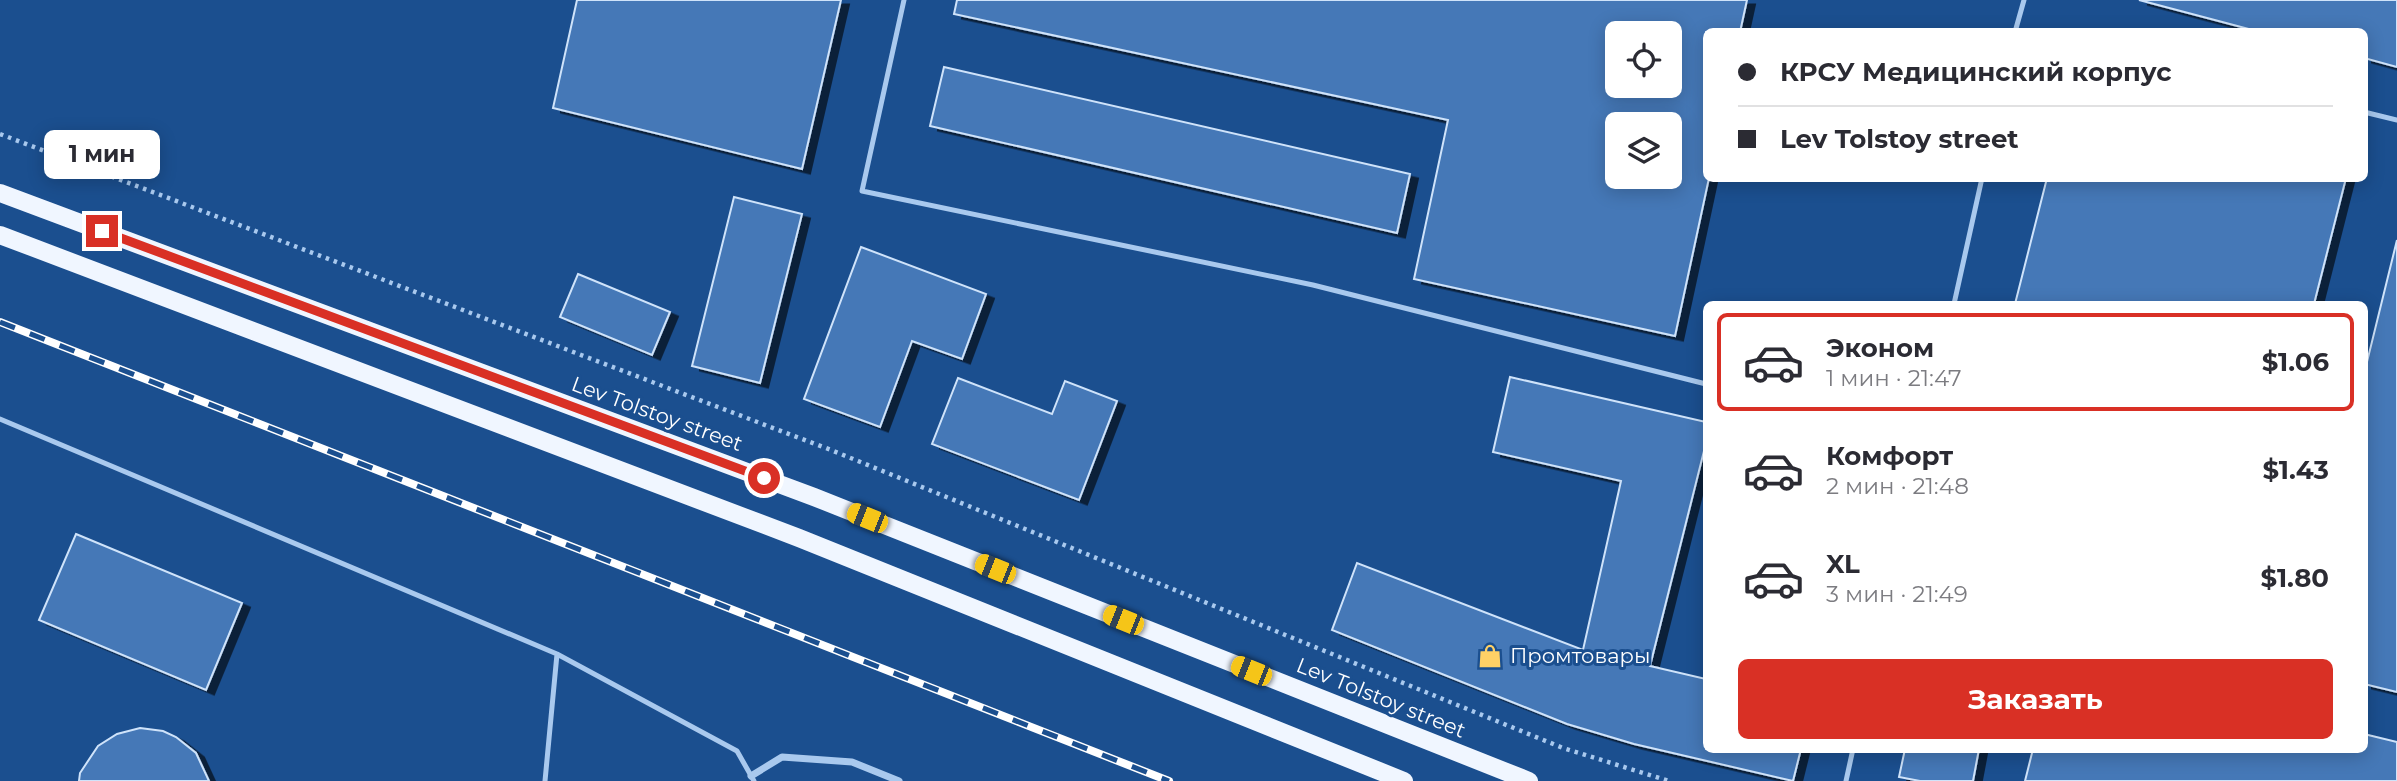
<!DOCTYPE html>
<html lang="ru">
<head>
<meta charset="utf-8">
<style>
  body { margin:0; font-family:Montserrat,sans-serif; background:#f7f7f7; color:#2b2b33; height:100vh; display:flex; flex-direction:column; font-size:26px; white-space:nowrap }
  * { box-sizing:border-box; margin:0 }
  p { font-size:23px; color:#7c7c81 }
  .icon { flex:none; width:38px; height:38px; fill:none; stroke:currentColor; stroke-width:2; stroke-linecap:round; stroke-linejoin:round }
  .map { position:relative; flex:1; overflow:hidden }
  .drawer { position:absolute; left:1703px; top:301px; width:665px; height:452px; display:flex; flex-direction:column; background:#fff; border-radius:10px; box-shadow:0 4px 18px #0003 }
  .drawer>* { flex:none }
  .banner { position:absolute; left:1703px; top:28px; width:665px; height:154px; border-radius:10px; box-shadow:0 4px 18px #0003; display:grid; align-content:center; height:154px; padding:0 35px; background:#fff }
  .fabs { position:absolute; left:1605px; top:21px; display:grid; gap:14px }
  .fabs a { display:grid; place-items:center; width:77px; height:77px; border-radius:10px; background:#fff; box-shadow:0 4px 18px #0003; font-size:35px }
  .end { position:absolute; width:32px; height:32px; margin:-16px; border:9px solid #d93025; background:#fff; box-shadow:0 0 0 4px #fff }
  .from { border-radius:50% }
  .bubble { position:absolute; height:49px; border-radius:10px; background:#fff; box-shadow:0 4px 18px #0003; font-size:23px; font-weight:700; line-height:49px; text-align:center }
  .car { position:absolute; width:21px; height:42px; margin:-21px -10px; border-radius:9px; box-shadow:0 0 5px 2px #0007; background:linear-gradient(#f5c518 24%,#345 0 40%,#f5c518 0 76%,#345 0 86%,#f5c518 0) }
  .banner b { display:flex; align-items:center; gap:24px; height:66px; font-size:26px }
  .banner b+b { border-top:2px solid #e1e1e2 }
  .banner i { width:18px; height:18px; background:#2b2b33 }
  ul { padding:12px 0 0; list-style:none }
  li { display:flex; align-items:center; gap:21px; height:98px; margin:0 14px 10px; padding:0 21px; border:4px solid transparent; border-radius:10px }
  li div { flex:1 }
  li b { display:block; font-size:26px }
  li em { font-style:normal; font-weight:700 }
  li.on { border-color:#d93025 }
  li>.icon { width:63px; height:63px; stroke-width:1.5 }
  .action { display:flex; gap:14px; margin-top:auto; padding:14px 35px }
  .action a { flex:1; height:80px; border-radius:10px; background:#d93025; color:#fff; font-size:28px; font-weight:700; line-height:80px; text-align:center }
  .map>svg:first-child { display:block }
  .building { fill:#4478b7; stroke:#cfe3fa; stroke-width:2; fill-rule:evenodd; filter:url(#shadow) }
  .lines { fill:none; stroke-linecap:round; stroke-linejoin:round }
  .path { stroke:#a9c9ee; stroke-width:4.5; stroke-dasharray:3.5 5; stroke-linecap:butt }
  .lane { stroke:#a9c9ee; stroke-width:5 }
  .street { stroke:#a9c9ee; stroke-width:7 }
  .primary { stroke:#f0f6ff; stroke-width:18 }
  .rail-casing { stroke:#fff; stroke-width:8 }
  .rail { stroke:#1b4f8f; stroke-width:5; stroke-dasharray:16; stroke-linecap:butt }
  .route { stroke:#d93025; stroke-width:9 }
  .labels { text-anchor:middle; stroke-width:6; stroke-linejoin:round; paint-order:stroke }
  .street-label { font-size:21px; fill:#fff; stroke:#1b4f8f }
  .poi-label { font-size:21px; fill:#fff; stroke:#1b4f8f; text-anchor:start }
</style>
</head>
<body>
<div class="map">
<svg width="2397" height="781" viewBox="0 0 2397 781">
  <defs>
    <filter id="shadow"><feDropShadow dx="8" dy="4.5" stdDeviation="0" flood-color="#0009"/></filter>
  </defs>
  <rect width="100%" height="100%" fill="#1b4f8f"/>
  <path class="building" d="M 577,0 L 841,0 L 802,169 L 553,108 Z
    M 957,0 L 1747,0 L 1740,32 L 1706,32 L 1709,178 L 1675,336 L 1414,279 L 1448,120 L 954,14 ZM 1617,33 L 1670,33 L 1670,86 L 1617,86 ZM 1617,124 L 1670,124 L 1670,177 L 1617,177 Z
    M 2139,0 L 2397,0 L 2397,67 L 2364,58 L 2364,32 L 2260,32 Z
    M 944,67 L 1410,174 L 1397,233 L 930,126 Z
    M 2047,178 L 2346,178 L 2314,304 L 2015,304 Z
    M 734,197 L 802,214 L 760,383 L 692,366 Z
    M 2397,240 L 2397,692 L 2364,684 L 2364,374 Z
    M 861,247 L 986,294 L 962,359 L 912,341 L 880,427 L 804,399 Z
    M 578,274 L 670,312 L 652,355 L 560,317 Z
    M 1510,377 L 1706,422 L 1706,443 L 1650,666 L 1706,679 L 1706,749 L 1801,749 L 1793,781 L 1634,744 L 1567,724 L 1332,630 L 1357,563 L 1583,650 L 1621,481 L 1493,452 Z
    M 958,378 L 1052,414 L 1065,381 L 1117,401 L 1079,500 L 932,444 Z
    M 76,534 L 242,603 L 206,690 L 39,620 Z
    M 140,728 L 163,731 L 176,737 L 196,753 L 209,781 L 79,781 L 80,773 L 98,746 L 117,734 Z
    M 2364,734 L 2397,742 L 2397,781 L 2025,781 L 2033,749 L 2364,749 Z
    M 1905,749 L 1979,749 L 1973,781 L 1920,781 L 1899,777 Z"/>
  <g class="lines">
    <path class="path" d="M 0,134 L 831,450 L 1563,748 L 1669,781"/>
    <path class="lane" d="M 904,0 L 862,191 L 1313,285 L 1706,384
      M 2015,32 L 2024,0
      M 2364,112 L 2397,120
      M 1954,304 L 1982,178
      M 0,419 L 557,654 L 737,751 L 754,781
      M 545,781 L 557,654
      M 1846,781 L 1853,749"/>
    <path class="street" d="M 751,776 L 782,757 L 852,762 L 899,781"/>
    <path class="primary" d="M 0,193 L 814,497 L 1529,781
      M 0,235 L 799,538 L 1404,781"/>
    <g class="rail-casing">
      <path id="rail" d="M 0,322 L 1169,781"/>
    </g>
    <use href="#rail" class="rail"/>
  </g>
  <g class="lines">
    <path class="route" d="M 102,231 L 764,478"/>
  </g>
  <defs>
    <g id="shop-bare" transform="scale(1.89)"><path d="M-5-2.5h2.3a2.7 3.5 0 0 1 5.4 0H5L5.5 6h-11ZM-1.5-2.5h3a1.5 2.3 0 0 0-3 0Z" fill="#ffd166" stroke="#1b4f8f" stroke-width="2.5" paint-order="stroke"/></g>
  </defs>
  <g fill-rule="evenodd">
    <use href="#shop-bare" x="1490" y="656"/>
  </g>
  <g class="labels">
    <g class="street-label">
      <text transform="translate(657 414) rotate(20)" y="7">Lev Tolstoy street</text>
      <text transform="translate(1381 698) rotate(22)" y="7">Lev Tolstoy street</text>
    </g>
    <g class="poi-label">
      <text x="1510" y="663">Промтовары</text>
    </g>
  </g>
</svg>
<div class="fabs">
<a><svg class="icon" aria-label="locate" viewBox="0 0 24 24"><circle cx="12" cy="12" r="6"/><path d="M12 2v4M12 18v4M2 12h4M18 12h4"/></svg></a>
<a><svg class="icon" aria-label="layers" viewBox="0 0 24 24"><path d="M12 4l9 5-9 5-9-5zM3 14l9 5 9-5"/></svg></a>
</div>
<i class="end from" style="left:764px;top:478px"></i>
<i class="end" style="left:102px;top:231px"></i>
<div class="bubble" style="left:44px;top:130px;width:116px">1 мин</div>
<i class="car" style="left:867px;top:518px;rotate:292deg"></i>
<i class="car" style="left:995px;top:569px;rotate:292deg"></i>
<i class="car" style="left:1123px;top:620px;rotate:292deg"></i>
<i class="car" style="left:1251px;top:671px;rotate:292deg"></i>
<div class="banner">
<b><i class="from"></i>КРСУ Медицинский корпус</b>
<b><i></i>Lev Tolstoy street</b>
</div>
<section class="drawer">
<ul>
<li class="on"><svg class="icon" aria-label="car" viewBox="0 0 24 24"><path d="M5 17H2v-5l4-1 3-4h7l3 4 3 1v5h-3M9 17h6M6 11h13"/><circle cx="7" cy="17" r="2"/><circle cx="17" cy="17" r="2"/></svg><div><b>Эконом</b><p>1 мин · 21:47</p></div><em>$1.06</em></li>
<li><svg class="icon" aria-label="car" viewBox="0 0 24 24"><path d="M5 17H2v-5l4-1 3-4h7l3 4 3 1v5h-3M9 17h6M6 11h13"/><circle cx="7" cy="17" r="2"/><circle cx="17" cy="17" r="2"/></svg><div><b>Комфорт</b><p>2 мин · 21:48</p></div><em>$1.43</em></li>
<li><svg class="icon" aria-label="car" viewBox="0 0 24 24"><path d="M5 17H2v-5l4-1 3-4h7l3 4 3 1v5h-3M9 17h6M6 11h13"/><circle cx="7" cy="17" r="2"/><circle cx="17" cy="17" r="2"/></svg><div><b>XL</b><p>3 мин · 21:49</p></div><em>$1.80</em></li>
</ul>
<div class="action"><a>Заказать</a></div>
</section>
</div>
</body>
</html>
